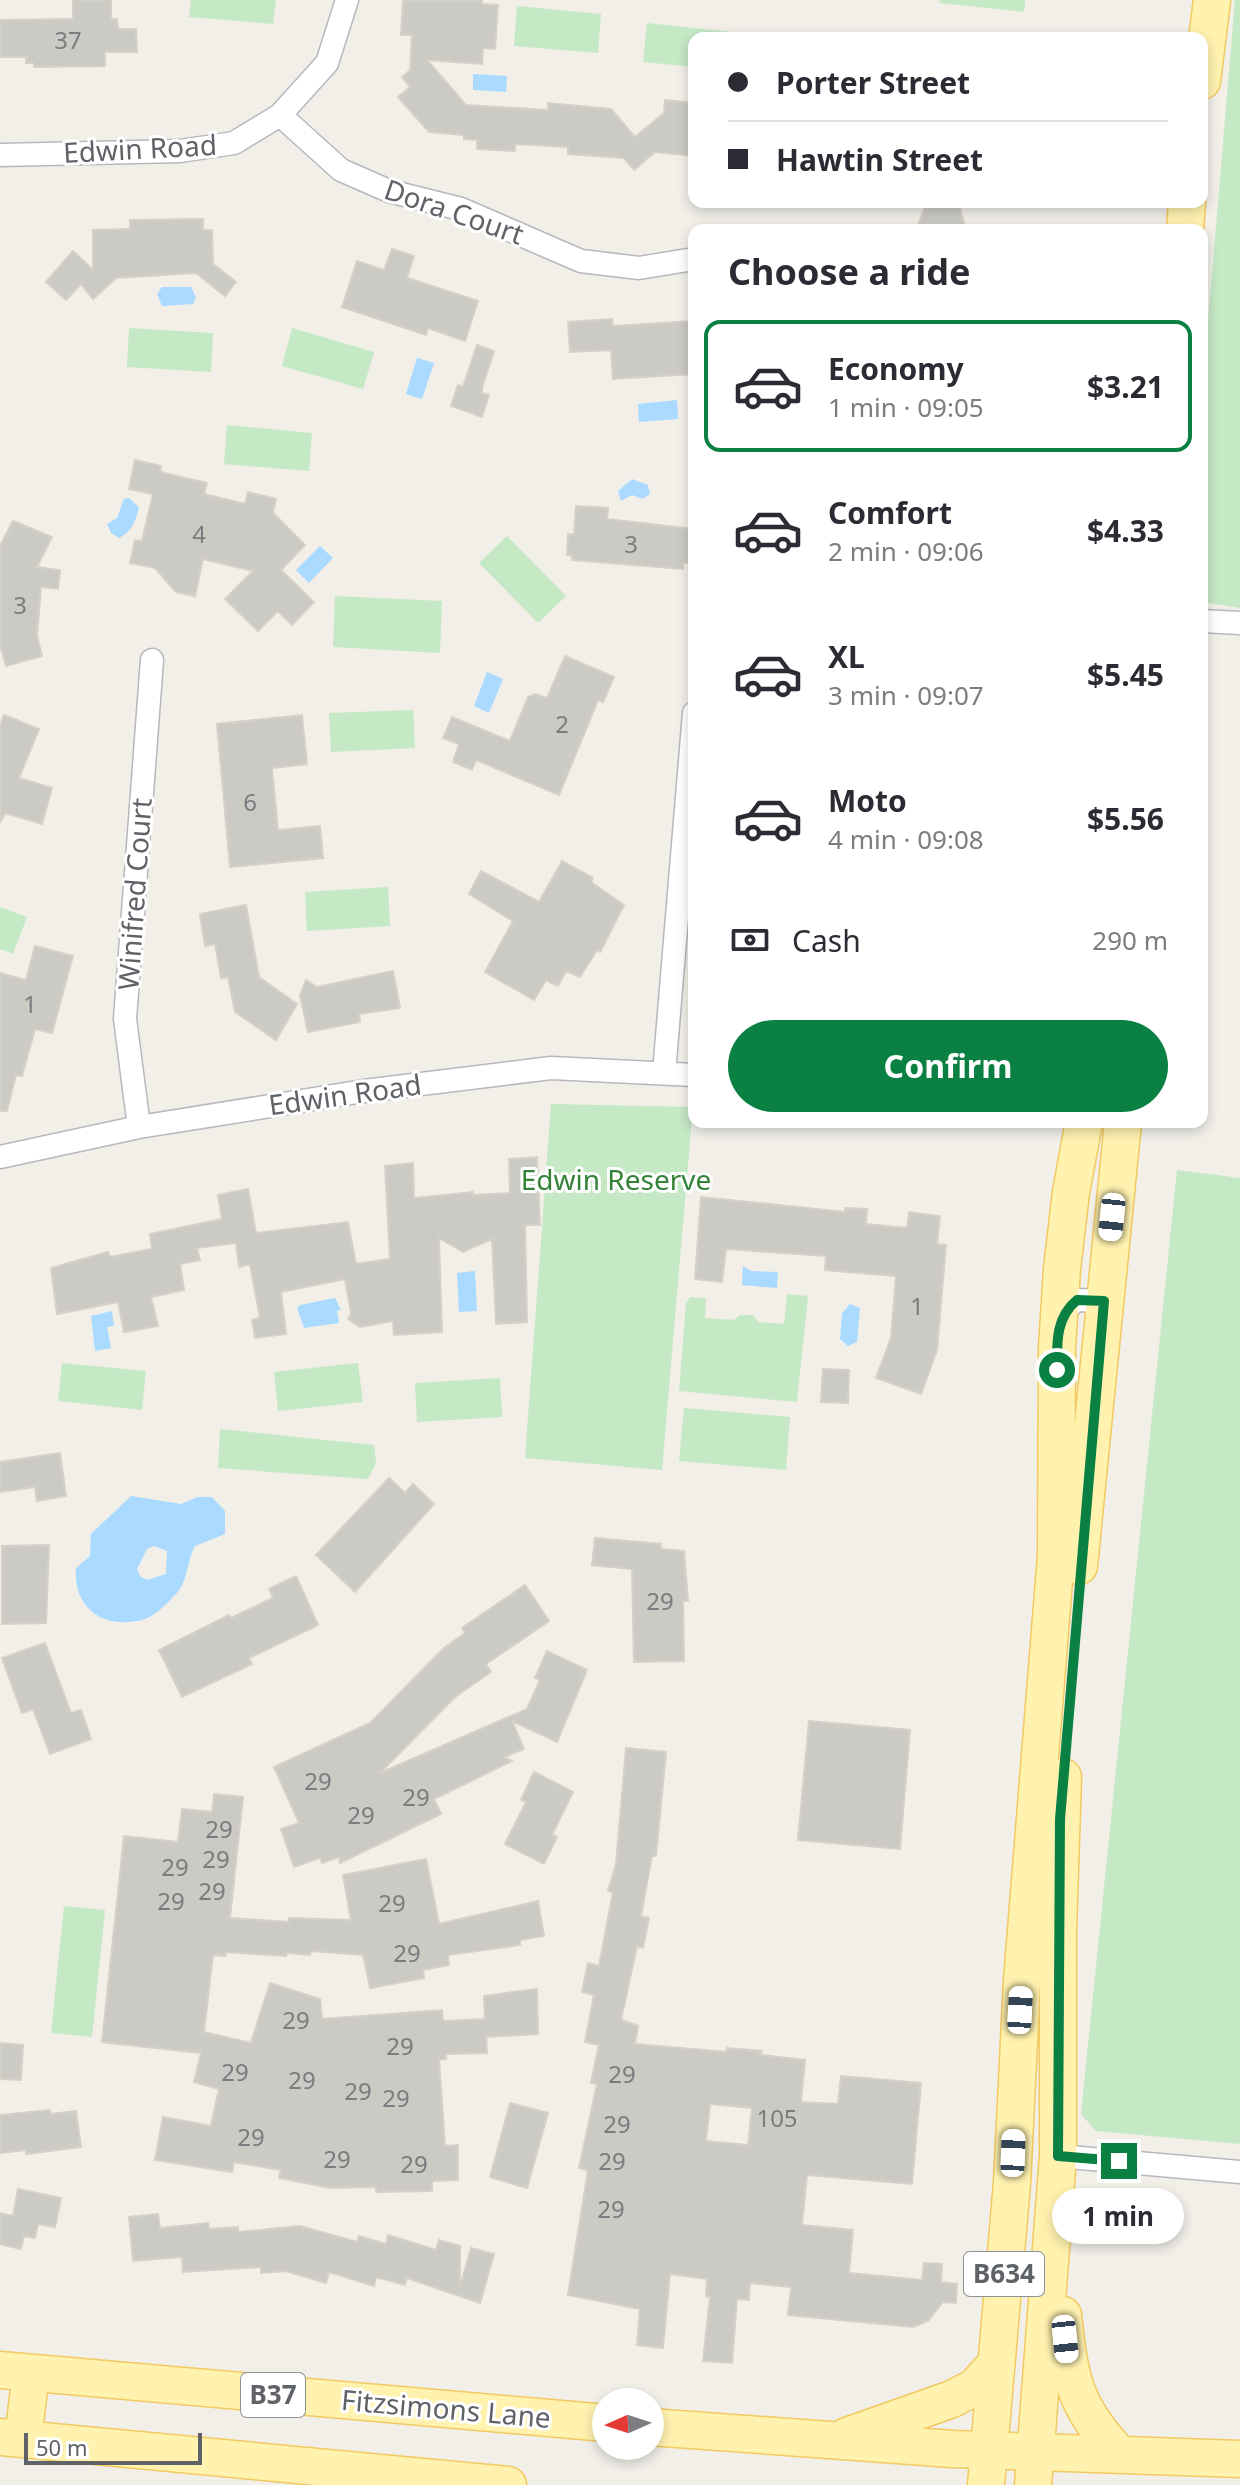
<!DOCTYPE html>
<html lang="en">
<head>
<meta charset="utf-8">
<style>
  body { margin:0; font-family:"Noto Sans",sans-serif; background:#f7f7f7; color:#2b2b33; height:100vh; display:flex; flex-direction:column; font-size:30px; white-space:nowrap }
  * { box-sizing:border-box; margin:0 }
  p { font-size:26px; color:#7c7c81 }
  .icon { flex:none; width:44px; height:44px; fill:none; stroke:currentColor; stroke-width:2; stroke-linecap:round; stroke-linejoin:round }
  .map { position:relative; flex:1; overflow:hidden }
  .details { position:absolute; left:688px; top:224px; width:520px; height:904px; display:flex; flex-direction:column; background:#fff; border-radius:16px; box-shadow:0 4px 12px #0003 }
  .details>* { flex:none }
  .banner { position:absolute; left:688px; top:32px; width:520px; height:176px; border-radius:16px; box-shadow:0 4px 12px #0003; display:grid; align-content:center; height:176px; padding:0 40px; background:#fff }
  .needle { width:52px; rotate:267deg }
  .fabs { position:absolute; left:592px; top:2388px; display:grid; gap:16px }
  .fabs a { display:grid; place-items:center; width:72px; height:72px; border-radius:50%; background:#fff; box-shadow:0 4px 12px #0003; font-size:40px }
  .scale { position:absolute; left:24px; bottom:20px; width:178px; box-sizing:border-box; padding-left:8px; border:4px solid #5f6368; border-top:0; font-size:22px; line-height:28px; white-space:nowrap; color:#5f6368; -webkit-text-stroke:6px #fff; paint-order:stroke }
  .end { position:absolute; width:36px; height:36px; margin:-18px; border:10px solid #0b8043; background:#fff; box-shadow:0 0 0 4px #fff }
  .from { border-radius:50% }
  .bubble { position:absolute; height:56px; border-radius:28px; background:#fff; box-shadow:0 4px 12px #0003; font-size:26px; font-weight:700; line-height:56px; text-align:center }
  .car { position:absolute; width:24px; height:48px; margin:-24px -12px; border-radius:10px; box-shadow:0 0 6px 2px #0007; background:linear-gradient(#fff 24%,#345 0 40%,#fff 0 76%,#345 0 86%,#fff 0) }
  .banner b { display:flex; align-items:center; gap:28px; height:76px; font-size:30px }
  .banner b+b { border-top:2px solid #e1e1e2 }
  .banner i { width:20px; height:20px; background:#2b2b33 }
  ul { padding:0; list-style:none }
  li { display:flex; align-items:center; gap:24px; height:132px; margin:0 16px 12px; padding:0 24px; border:4px solid transparent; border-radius:16px }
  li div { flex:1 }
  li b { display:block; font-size:30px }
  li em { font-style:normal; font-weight:700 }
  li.selected { border-color:#0b8043 }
  li>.icon { width:72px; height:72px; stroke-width:1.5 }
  h2 { padding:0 40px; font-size:36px; line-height:96px }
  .pay { display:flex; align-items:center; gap:20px; height:88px; padding:0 40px; font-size:30px }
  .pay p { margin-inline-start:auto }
  .button { display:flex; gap:16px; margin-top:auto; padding:16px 40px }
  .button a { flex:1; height:92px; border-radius:48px; background:#0b8043; color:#fff; font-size:32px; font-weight:700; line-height:92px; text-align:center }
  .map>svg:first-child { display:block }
  .green { fill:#c5e8c5 }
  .water { fill:#aadaff; fill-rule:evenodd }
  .building { fill:#cccac5; stroke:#d6d1c6; stroke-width:2; fill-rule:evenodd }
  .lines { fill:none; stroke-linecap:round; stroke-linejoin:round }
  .minor-casing { stroke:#b5b8bc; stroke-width:25 }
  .primary-casing { stroke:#f2c960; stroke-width:39 }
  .minor { stroke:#fff; stroke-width:22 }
  .primary { stroke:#fff2af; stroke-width:36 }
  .route { stroke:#0b8043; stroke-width:10 }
  .labels { text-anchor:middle; stroke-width:6; stroke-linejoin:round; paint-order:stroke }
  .number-label { font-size:24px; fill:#7a7d7f }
  .shield { fill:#fff; stroke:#8f9295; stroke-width:2 }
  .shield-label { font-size:26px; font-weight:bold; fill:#5f6368 }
  .street-label { font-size:28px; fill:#5f6368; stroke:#fff }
  .park-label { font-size:28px; fill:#348238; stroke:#fff }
</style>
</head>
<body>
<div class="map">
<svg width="1240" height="2485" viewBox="0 0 1240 2485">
  <rect width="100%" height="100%" fill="#f1efe8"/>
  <path class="green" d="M 191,0 L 276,0 L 273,24 L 189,17 Z
    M 940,0 L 1025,0 L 1024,12 L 939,3 Z
    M 1235,0 L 1240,0 L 1240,608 L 1202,602 L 1202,394 Z
    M 517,6 L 601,14 L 598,53 L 514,46 Z
    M 647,23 L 731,32 L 730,38 L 694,38 L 694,67 L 643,62 Z
    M 129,328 L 213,333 L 211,372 L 127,367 Z
    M 292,328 L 374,352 L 363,389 L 282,366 Z
    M 227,425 L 312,433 L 309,471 L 224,464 Z
    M 507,536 L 566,596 L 538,623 L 479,563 Z
    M 335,596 L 442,601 L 440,653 L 333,647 Z
    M 413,710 L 415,748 L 331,752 L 329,713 Z
    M 388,887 L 390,926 L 307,931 L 305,892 Z
    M 0,907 L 27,917 L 13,954 L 0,949 Z
    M 551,1104 L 693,1107 L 662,1470 L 525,1458 Z
    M 1177,1170 L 1240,1178 L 1240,2144 L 1096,2131 L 1081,2114 Z
    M 787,1294 L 808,1296 L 797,1402 L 679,1391 L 686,1303 L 690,1297 L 706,1298 L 705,1318 L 734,1320 L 740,1315 L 753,1315 L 758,1322 L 784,1324 Z
    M 62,1363 L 146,1371 L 142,1410 L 58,1401 Z
    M 358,1363 L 363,1402 L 278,1411 L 274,1372 Z
    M 500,1378 L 502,1417 L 417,1422 L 415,1383 Z
    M 684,1408 L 790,1417 L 786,1470 L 679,1461 Z
    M 220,1429 L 374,1445 L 376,1463 L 368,1479 L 218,1468 Z
    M 64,1906 L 105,1910 L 92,2037 L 51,2033 Z"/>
  <path class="water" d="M 473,74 L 507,76 L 506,92 L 473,90 Z
    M 162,287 L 191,287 L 196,297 L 193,304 L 162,306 L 157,294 Z
    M 417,358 L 434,363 L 422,399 L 406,394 Z
    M 677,400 L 678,419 L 639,422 L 638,404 Z
    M 632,479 L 648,485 L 650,494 L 642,499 L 632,495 L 621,501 L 618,491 Z
    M 129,498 L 139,507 C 136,520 132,532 119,538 L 111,533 L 107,524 L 117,518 L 124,499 Z
    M 320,546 L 333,558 L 309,583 L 296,570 Z
    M 487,672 L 503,679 L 489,713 L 474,706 Z
    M 743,1266 L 751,1271 L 778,1272 L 777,1288 L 742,1285 Z
    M 475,1271 L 477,1311 L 459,1312 L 457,1273 Z
    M 335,1298 L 341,1310 L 337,1311 L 339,1323 L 304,1328 L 297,1308 L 300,1305 Z
    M 850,1304 L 860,1308 L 857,1342 L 848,1346 L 840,1339 L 842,1313 Z
    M 112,1311 L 114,1326 L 107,1327 L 111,1348 L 95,1351 L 91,1316 Z
    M 131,1496 L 181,1504 L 197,1497 L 212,1497 L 225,1511 L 225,1534 L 195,1546 C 187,1560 188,1581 177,1593 C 168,1602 155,1617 142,1620 C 104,1629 73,1609 76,1568 L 90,1556 L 91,1534 ZM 154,1546 L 167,1551 L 166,1574 L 147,1580 L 140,1576 L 137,1569 L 147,1549 Z"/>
  <path class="building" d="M 73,0 L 111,0 L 111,19 L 117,19 L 118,29 L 136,29 L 137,52 L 105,52 L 105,66 L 34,67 L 34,63 L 26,63 L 26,57 L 0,57 L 0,20 L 73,19 Z
    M 403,0 L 482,0 L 482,4 L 498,5 L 495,49 L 483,48 L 482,64 L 427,60 L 466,105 L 548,110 L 548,103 L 611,109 L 635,137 L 664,113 L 665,100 L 694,103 L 694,156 L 655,152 L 634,170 L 624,158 L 568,154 L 568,147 L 515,144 L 515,151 L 477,149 L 477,140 L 464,139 L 464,135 L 429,132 L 398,97 L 410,87 L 402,77 L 410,70 L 412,35 L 401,35 Z
    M 927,202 L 958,202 L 966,230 L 916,230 Z
    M 203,219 L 203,230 L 212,230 L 213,264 L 236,282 L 225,296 L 196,273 L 116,278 L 93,299 L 81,284 L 66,300 L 46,282 L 73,251 L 93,270 L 93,230 L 130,229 L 130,220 Z
    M 392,249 L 414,256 L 407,278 L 478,301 L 465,341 L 428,328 L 426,335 L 342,307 L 357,261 L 384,270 Z
    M 612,319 L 613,326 L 692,321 L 694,374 L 613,379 L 611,350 L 570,352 L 568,322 Z
    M 477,345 L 494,351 L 482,388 L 482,393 L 489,395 L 482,417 L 451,406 L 458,385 L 463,387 Z
    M 135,460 L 161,466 L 160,472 L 207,483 L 204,494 L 245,504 L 248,492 L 276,499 L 273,513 L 305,545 L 281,570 L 314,602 L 292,625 L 278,611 L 258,631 L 225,599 L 253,571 L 203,559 L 195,596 L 176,592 L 155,568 L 130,563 L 135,540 L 142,541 L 153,494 L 129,489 Z
    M 576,506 L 608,508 L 607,519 L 694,529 L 694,563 L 683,563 L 683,569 L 572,560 L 572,555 L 567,555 L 568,534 L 574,535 Z
    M 13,521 L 52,537 L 37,567 L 60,570 L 58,589 L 41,587 L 37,636 L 42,656 L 6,666 L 0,645 L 0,546 Z
    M 565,656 L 614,677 L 603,702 L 598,700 L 559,795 L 476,760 L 472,770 L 453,762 L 459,744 L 443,738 L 452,717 L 510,741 L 528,697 L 535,694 L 547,698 Z
    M 4,715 L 39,729 L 19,778 L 52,788 L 42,824 L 5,813 L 0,823 L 0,727 Z
    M 302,715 L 307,764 L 272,768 L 278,830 L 320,826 L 323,858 L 230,867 L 217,724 Z
    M 562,861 L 593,878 L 591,882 L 624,905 L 600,952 L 597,950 L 580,977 L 566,971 L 558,986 L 546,980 L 534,1000 L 485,972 L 513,921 L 469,894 L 481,871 L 539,902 Z
    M 246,905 L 259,977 L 297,1004 L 276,1040 L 235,1012 L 228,977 L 221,978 L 215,944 L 205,946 L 200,914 Z
    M 35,946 L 73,956 L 52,1033 L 35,1029 L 22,1076 L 16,1075 L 7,1111 L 0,1111 L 0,973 L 26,980 Z
    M 393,971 L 400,1008 L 359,1014 L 360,1022 L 308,1032 L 300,995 L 306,980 L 317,987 Z
    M 537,1157 L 540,1225 L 525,1225 L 527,1322 L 496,1324 L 492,1239 L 463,1252 L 439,1238 L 442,1332 L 394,1335 L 393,1321 L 360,1327 L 348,1319 L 351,1313 L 345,1279 L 281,1292 L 286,1334 L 255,1338 L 252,1320 L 260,1318 L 250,1264 L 239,1267 L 236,1243 L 197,1248 L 200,1260 L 180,1264 L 184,1290 L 151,1297 L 158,1326 L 124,1332 L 118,1302 L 57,1314 L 51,1268 L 108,1252 L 110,1257 L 152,1249 L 150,1234 L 222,1219 L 218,1195 L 248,1189 L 256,1233 L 348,1222 L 356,1264 L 390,1259 L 385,1166 L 413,1163 L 414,1198 L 473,1192 L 473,1195 L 510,1193 L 509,1159 Z
    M 701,1197 L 845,1212 L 845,1208 L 867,1209 L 866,1224 L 907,1228 L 909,1212 L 940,1216 L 937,1244 L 946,1245 L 937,1350 L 921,1394 L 876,1378 L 891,1338 L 896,1276 L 825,1270 L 826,1256 L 726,1249 L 722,1282 L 695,1279 Z
    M 823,1369 L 849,1370 L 848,1403 L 821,1402 Z
    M 60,1453 L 66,1496 L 37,1501 L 35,1487 L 0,1492 L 0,1462 Z
    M 389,1478 L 405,1493 L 413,1484 L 434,1504 L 355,1592 L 316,1555 Z
    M 595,1538 L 661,1544 L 661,1549 L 684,1551 L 688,1601 L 683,1601 L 684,1661 L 634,1662 L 632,1569 L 592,1565 Z
    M 49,1545 L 46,1623 L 2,1624 L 2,1546 Z
    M 296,1576 L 318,1625 L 249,1658 L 252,1664 L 182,1697 L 159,1650 L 229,1615 L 231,1618 L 273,1598 L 269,1589 Z
    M 525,1585 L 549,1621 L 486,1664 L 491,1672 L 455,1697 L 380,1773 L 527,1709 L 540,1680 L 535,1678 L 547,1651 L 587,1670 L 557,1742 L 512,1721 L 524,1749 L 504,1757 L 512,1761 L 434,1799 L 441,1814 L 340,1863 L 339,1857 L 322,1863 L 320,1858 L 294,1867 L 281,1829 L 299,1823 L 274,1767 L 370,1723 L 444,1648 L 465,1633 L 462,1628 Z
    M 45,1643 L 71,1713 L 81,1710 L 91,1739 L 50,1754 L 33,1709 L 22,1713 L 2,1658 Z
    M 809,1721 L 910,1730 L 900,1849 L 798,1840 Z
    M 626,1748 L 666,1752 L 656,1856 L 652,1856 L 641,1916 L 649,1918 L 643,1948 L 637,1946 L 621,2020 L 638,2026 L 635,2044 L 726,2052 L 727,2048 L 762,2051 L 761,2055 L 805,2060 L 801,2102 L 838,2104 L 841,2076 L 921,2083 L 912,2184 L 807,2175 L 802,2225 L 853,2230 L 849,2273 L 922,2280 L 924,2263 L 942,2264 L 941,2282 L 957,2284 L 956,2303 L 943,2302 L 928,2321 L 913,2327 L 788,2315 L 791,2287 L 750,2283 L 749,2300 L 737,2299 L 732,2363 L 703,2361 L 710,2297 L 706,2296 L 707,2279 L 670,2274 L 663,2348 L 637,2345 L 640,2309 L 568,2295 L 588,2170 L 579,2168 L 597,2084 L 591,2083 L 599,2045 L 585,2042 L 594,1995 L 582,1992 L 588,1963 L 599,1966 L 613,1892 L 608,1891 L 616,1864 ZM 710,2104 L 752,2108 L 748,2145 L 706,2141 Z
    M 534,1772 L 573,1792 L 552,1835 L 557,1837 L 544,1864 L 505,1844 L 526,1802 L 521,1800 Z
    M 214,1794 L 243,1797 L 230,1918 L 289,1922 L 289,1918 L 351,1920 L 343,1875 L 426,1859 L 439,1924 L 538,1901 L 544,1936 L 520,1940 L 520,1945 L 448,1955 L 449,1965 L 423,1970 L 424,1978 L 370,1988 L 363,1955 L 311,1951 L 310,1955 L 287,1953 L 286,1956 L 226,1952 L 225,1956 L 213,1955 L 204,2032 L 251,2043 L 270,1983 L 320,1999 L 322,2019 L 442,2010 L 443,2021 L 485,2019 L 484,1996 L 537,1989 L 538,2034 L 486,2037 L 487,2053 L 445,2054 L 446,2059 L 439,2060 L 445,2146 L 458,2145 L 458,2180 L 432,2181 L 432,2191 L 376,2192 L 376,2187 L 331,2188 L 279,2178 L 281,2170 L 234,2162 L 232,2172 L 155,2160 L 163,2117 L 211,2126 L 219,2089 L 194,2082 L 201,2053 L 102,2042 L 124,1836 L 178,1842 L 182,1809 L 212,1812 Z
    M 0,2043 L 23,2045 L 21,2080 L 0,2079 Z
    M 510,2103 L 548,2113 L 527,2188 L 490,2177 Z
    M 50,2110 L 50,2114 L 76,2111 L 81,2147 L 26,2154 L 26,2150 L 0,2153 L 0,2115 Z
    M 18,2189 L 61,2198 L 55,2227 L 38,2224 L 35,2238 L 24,2236 L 21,2249 L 0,2244 L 0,2213 L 13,2216 Z
    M 158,2214 L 160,2228 L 208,2223 L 209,2229 L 238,2227 L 238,2232 L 300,2226 L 357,2242 L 359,2236 L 386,2244 L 388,2235 L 436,2250 L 439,2240 L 460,2246 L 460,2287 L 471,2248 L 494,2254 L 480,2303 L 407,2278 L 405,2285 L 376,2277 L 374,2286 L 329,2272 L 326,2283 L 286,2271 L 261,2273 L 261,2267 L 183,2272 L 182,2257 L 133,2261 L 129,2217 Z"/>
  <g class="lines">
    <g class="minor-casing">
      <path id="minor" d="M 280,115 L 341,170 L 389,191 L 461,209 L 581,261 L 639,268 L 694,259
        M 0,155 L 180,151 L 234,143 L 280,115 L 327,63 L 347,0
        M 1202,621 L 1240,623
        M 664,1073 L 694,713
        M 139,1127 L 125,1019 L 152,660
        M 0,1157 L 139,1127 L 364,1091 L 551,1068 L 694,1075
        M 1061,1323 L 1067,1308 L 1077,1300 L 1104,1301
        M 1058,2156 L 1240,2172"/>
    </g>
    <g class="primary-casing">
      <path id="primary" d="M 1202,81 L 1212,0
        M 1185,230 L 1187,202
        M 1079,1566 L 1123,1122
        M 1063,2315 C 1070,2380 1074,2406 1120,2455
        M 0,2370 L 606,2423
        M 650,2427 L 953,2449 L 1240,2459
        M 847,2436 L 952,2399 L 975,2387 L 996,2364
        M 0,2437 L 508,2485
        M 23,2439 L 31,2373
        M 986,2485 L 1012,2183 L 1022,1981 L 1056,1556 L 1057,1348 L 1062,1269 L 1071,1192 L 1084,1122
        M 1033,2485 L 1058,2156 L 1058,1931 L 1063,1777"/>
    </g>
    <use href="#minor" class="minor"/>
    <use href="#primary" class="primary"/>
  </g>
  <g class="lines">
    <path class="route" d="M 1057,1370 C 1057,1344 1055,1318 1077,1300 L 1104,1301 L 1060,1819 L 1058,2156 L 1119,2161"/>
  </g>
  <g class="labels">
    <g class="number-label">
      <text x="68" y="49">37</text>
      <text x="199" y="543">4</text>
      <text x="631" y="553">3</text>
      <text x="20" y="614">3</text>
      <text x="562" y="733">2</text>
      <text x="250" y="811">6</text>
      <text x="30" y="1013">1</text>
      <text x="917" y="1315">1</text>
      <text x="660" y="1610">29</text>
      <text x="318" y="1790">29</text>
      <text x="416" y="1806">29</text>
      <text x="361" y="1824">29</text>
      <text x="219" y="1838">29</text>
      <text x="216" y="1868">29</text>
      <text x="175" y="1876">29</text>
      <text x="212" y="1900">29</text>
      <text x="171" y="1910">29</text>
      <text x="392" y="1912">29</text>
      <text x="407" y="1962">29</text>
      <text x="296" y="2029">29</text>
      <text x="400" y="2055">29</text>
      <text x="235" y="2081">29</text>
      <text x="622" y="2083">29</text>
      <text x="302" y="2089">29</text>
      <text x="358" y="2100">29</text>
      <text x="396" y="2107">29</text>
      <text x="777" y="2127">105</text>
      <text x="617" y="2133">29</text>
      <text x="251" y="2146">29</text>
      <text x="337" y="2168">29</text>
      <text x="612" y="2170">29</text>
      <text x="414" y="2173">29</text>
      <text x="611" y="2218">29</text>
    </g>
    <g class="shield">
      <rect x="964" y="2252" width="80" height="44" rx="6"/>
      <rect x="241" y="2373" width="64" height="44" rx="6"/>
    </g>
    <g class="shield-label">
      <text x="1004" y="2283">B634</text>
      <text x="273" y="2404">B37</text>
    </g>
    <g class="street-label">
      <text transform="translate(140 149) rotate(-3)" y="10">Edwin Road</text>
      <text transform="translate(454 212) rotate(19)" y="10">Dora Court</text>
      <text transform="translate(135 894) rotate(-86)" y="10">Winifred Court</text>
      <text transform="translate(345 1095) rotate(-8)" y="10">Edwin Road</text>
      <text transform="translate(446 2409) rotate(5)" y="10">Fitzsimons Lane</text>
    </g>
    <g class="park-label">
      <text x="616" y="1190">Edwin Reserve</text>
    </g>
  </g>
</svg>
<div class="fabs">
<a><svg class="needle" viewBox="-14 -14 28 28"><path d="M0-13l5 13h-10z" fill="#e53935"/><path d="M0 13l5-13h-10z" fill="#7c7c81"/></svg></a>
</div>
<div class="scale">50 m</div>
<i class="end from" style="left:1057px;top:1370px"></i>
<i class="end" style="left:1119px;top:2161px"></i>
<div class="bubble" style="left:1052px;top:2188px;width:132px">1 min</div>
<i class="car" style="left:1112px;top:1217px;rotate:186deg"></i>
<i class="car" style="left:1020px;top:2010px;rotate:3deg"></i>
<i class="car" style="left:1013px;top:2153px;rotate:2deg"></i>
<i class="car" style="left:1065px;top:2339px;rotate:174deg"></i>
<div class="banner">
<b><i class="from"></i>Porter Street</b>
<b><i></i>Hawtin Street</b>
</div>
<section class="details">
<h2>Choose a ride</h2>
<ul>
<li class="selected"><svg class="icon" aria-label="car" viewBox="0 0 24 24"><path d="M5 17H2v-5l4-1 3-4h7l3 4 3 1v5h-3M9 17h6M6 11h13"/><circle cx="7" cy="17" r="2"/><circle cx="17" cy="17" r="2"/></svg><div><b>Economy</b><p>1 min · 09:05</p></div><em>$3.21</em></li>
<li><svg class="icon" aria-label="car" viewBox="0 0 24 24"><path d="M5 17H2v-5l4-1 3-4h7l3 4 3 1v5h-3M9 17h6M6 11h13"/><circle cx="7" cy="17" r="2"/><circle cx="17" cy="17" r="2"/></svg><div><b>Comfort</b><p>2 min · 09:06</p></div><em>$4.33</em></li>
<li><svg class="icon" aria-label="car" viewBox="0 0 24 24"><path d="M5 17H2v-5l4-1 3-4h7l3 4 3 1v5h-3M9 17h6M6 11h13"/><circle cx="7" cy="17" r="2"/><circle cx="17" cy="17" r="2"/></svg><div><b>XL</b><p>3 min · 09:07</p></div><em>$5.45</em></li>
<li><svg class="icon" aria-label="car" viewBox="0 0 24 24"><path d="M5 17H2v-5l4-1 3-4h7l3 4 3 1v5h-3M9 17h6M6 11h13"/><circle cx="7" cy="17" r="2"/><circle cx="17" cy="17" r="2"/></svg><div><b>Moto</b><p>4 min · 09:08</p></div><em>$5.56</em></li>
</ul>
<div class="pay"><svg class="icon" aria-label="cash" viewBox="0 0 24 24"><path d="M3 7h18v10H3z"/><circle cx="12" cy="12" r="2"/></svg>Cash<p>290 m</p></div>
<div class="button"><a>Confirm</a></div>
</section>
</div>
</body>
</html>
